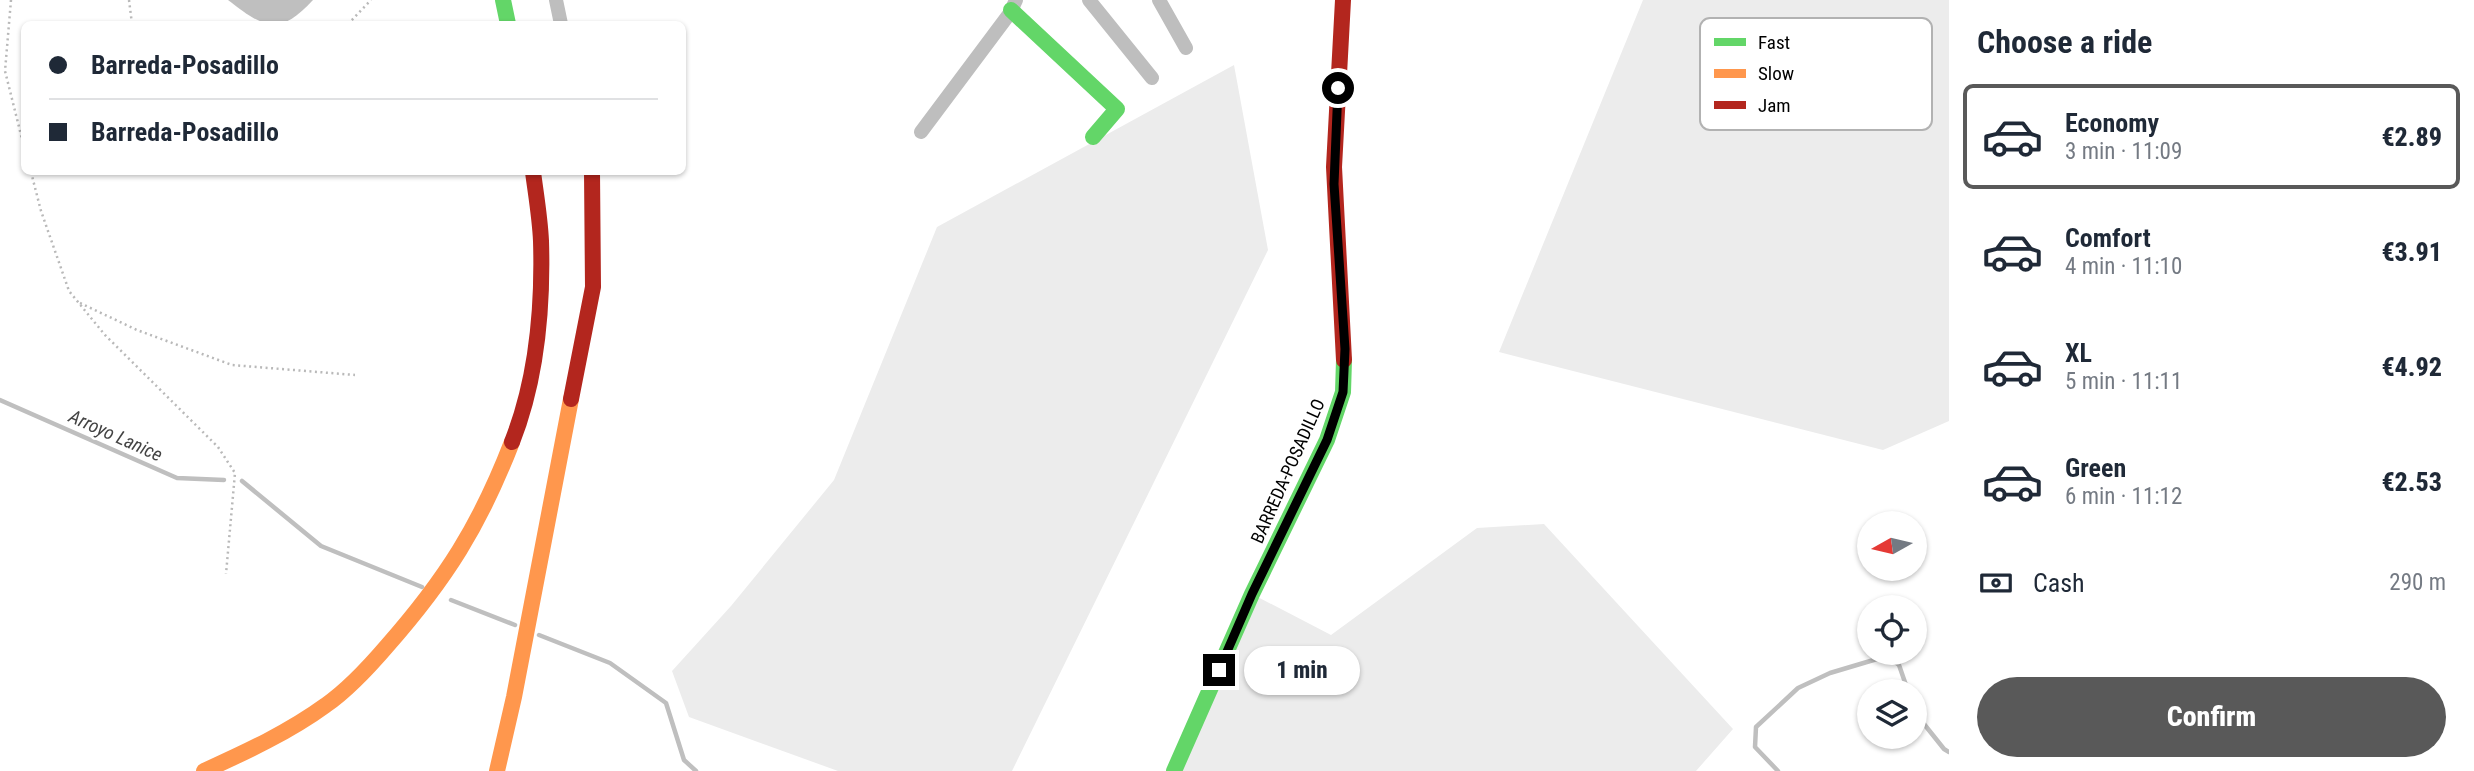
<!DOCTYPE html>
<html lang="en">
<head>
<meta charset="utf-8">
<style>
  body { margin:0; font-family:"Roboto Condensed",sans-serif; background:#f2f2f3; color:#1f2937; height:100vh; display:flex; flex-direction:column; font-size:26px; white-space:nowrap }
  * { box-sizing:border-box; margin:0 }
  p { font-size:23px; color:#747a83 }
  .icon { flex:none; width:38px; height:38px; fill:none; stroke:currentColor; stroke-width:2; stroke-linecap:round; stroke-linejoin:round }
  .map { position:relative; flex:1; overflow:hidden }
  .panel { display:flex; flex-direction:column; background:#fff; width:525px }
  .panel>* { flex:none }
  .hud { position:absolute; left:21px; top:21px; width:665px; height:154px; border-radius:10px; box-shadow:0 2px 5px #0004; display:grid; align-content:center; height:154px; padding:0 28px; background:#fff }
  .needle { width:46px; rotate:262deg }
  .fabs { position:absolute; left:1857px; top:511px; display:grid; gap:14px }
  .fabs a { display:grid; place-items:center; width:70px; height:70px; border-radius:50%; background:#fff; box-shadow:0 2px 5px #0004; font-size:35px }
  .end { position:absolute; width:32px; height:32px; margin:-16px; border:9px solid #000; background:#fff; box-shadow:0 0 0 4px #fff }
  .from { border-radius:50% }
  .bubble { position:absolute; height:49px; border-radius:24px; background:#fff; box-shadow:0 2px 5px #0004; font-size:23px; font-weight:800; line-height:49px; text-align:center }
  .hud b { display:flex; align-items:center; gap:24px; height:66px; font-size:26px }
  .hud b+b { border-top:2px solid #e0e1e3 }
  .hud i { width:18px; height:18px; background:#1f2937 }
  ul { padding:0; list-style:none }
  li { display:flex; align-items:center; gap:21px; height:105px; margin:0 14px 10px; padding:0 14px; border:4px solid transparent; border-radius:10px }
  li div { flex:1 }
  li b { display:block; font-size:26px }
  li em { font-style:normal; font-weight:800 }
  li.active { border-color:#595959 }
  li>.icon { width:63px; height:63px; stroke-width:1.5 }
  h2 { padding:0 28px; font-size:32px; line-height:84px }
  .pay { display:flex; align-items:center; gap:18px; height:77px; padding:0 28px; font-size:26px }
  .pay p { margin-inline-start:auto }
  .cta { display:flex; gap:14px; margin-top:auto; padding:14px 28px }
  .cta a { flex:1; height:80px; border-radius:42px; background:#595959; color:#fff; font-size:28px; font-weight:800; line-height:80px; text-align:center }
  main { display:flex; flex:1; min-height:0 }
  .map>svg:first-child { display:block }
  .green { fill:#ececec }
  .water { fill:#bfbfbf }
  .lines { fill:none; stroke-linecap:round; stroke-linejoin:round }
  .stream { stroke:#bfbfbf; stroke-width:4.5 }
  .path { stroke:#b9b9b9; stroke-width:2.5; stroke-dasharray:2 3.5; stroke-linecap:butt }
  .street { stroke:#bebebe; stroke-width:14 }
  .fast { stroke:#63d668; stroke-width:16 }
  .slow { stroke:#ff974d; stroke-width:16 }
  .jam { stroke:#b3261e; stroke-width:16 }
  .route { stroke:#000; stroke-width:9 }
  .labels { text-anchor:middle; stroke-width:5; stroke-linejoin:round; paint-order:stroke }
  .street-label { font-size:18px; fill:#000; stroke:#fff }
  .water-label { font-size:19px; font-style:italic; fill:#444; stroke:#fff }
  .key { fill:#fff; stroke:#b2b2b2; stroke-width:2 }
  .key-label { font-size:19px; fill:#000 }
</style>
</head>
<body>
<main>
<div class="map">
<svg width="1949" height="771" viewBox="0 0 1949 771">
  <rect width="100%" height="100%" fill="#fff"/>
  <path class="green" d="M 1643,0 L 1949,0 L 1949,421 L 1883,450 L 1499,352 Z
    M 1234,65 L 1268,250 L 1012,771 L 838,771 L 689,717 L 672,671 L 731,606 L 834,480 L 937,227 Z
    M 1544,524 L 1733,729 L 1696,771 L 1174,771 L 1252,594 L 1331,635 L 1477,528 Z"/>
  <path class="water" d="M 228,0 L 313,0 C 279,37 264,28 228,0 Z"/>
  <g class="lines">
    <path class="stream" d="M 0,400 L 177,478 L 224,480
      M 242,481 L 321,546 L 422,587
      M 451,600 L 515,625
      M 539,635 L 610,663 L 666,703 L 684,760 L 696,771
      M 1914,706 L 1920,719 L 1944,749 L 1949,752
      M 1778,771 L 1755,747 L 1756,727 L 1798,688 L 1830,673 L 1887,656 L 1899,665 L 1908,691"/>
    <path class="path" d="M 11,0 L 5,71 L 24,147
      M 129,0 L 132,24
      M 348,24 L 371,0
      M 31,172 L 41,211 L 69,291 L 105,335 L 218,447 L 235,473 L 226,574
      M 80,303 L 137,330 L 232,365 L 355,375"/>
    <path class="street" d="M 556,0 L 561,24
      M 1089,0 L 1152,78
      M 1159,0 L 1186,48
      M 921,132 L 1010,13 L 1016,0"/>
    <path class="fast" d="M 503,0 L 508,24
      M 1011,10 L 1117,109 L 1093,137
      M 1174,771 L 1252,594 L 1327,440 L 1343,392 L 1344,360"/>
    <path class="slow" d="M 204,771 C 246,752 289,732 326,705 C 349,689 369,667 387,646 C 446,579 480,525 512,442
      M 497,771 L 514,697 L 571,399"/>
    <path class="jam" d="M 1343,0 L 1334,167 L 1344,360
      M 571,399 L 593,287 L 592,172
      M 512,442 C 537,379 543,308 541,241 C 540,218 536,195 533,172"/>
  </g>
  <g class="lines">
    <path class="route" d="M 1219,670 L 1252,594 L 1327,440 L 1343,392 L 1345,349 L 1334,184 L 1338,88"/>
  </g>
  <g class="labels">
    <g class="street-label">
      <text transform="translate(1288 471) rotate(-66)" y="6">BARREDA-POSADILLO</text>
    </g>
    <g class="water-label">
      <text transform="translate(116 435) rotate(24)" y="7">Arroyo Lanice</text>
    </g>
  </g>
  <rect x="1700" y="18" width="232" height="112" rx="10" class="key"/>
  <rect x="1714" y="38" width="32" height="8" fill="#63d668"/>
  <rect x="1714" y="69" width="32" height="9" fill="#ff974d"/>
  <rect x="1714" y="101" width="32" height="8" fill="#b3261e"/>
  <g class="key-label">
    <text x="1758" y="49">Fast</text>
    <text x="1758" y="80">Slow</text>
    <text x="1758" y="112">Jam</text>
  </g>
</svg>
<div class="fabs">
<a><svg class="needle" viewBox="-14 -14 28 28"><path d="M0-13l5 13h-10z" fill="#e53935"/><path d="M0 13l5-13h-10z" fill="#747a83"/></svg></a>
<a><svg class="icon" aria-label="locate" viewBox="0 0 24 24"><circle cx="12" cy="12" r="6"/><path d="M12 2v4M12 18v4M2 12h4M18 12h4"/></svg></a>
<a><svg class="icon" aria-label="layers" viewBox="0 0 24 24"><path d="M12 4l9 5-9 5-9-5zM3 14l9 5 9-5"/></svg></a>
</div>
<i class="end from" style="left:1338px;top:88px"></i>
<i class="end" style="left:1219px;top:670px"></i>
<div class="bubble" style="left:1244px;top:646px;width:116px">1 min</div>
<div class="hud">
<b><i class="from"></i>Barreda-Posadillo</b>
<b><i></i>Barreda-Posadillo</b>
</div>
</div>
<section class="panel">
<h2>Choose a ride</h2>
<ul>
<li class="active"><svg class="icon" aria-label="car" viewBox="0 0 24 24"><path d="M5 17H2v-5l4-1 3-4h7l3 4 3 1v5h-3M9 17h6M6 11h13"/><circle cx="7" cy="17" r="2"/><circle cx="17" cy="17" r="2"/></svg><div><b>Economy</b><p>3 min · 11:09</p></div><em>€2.89</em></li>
<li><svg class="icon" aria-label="car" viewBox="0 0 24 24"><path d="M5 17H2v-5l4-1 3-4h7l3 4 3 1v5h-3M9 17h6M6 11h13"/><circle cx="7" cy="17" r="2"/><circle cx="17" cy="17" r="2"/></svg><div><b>Comfort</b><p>4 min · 11:10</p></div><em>€3.91</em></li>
<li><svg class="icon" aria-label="car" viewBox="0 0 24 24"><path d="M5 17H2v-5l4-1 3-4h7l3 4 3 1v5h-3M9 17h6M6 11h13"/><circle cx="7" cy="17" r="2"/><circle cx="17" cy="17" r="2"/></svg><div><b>XL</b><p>5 min · 11:11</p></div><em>€4.92</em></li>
<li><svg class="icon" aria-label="car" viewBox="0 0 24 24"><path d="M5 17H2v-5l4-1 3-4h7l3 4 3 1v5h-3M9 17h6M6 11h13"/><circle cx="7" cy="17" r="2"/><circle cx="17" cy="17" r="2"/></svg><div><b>Green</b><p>6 min · 11:12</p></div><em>€2.53</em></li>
</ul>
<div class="pay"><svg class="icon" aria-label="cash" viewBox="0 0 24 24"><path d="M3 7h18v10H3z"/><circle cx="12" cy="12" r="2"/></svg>Cash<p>290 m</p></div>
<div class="cta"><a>Confirm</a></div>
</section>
</main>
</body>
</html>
